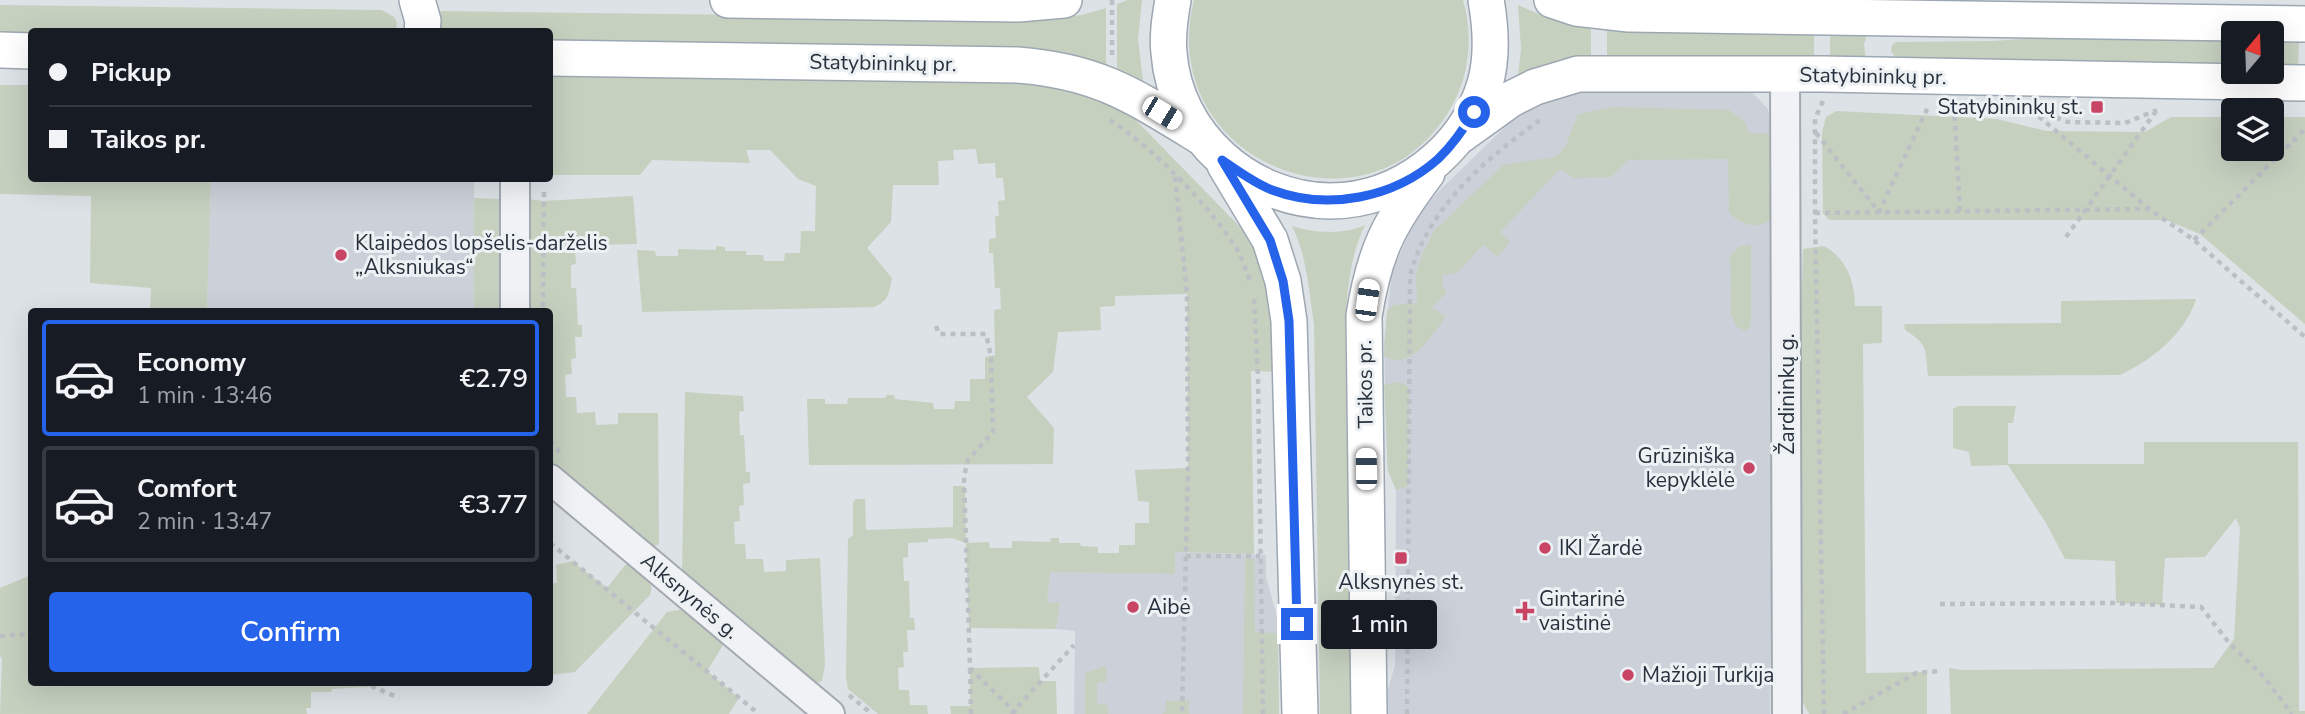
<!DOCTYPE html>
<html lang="en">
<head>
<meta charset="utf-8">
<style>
  body { margin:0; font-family:"Nunito Sans",sans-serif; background:#242831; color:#f1f3f6; height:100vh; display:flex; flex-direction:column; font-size:26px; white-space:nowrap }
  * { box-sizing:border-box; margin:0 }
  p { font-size:23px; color:#9ea1a6 }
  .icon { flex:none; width:38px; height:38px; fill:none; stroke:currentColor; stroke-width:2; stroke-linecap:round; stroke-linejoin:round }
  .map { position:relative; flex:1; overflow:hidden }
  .sheet { position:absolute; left:28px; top:308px; width:525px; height:378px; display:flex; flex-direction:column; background:#171b24; border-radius:7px; box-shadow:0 7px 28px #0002 }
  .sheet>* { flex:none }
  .guide { position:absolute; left:28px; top:28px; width:525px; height:154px; border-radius:7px; box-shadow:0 7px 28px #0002; display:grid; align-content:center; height:154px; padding:0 21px; background:#171b24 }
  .needle { width:46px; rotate:19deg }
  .buttons { position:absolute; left:2221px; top:21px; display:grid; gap:14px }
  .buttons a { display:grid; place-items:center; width:63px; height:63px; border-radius:7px; background:#171b24; box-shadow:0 7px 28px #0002; font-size:35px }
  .end { position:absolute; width:32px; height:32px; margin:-16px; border:9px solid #2563eb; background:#fff; box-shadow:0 0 0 4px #fff }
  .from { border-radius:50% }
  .bubble { position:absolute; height:49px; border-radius:7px; background:#171b24; box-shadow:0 7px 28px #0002; font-size:23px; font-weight:600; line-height:49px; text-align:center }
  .car { position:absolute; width:21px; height:42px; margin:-21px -10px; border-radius:9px; box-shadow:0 0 5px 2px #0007; background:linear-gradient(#fff 24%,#345 0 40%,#fff 0 76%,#345 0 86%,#fff 0) }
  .guide b { display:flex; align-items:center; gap:24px; height:66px; font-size:26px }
  .guide b+b { border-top:2px solid #363941 }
  .guide i { width:18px; height:18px; background:#f1f3f6 }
  ul { padding:12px 0 0; list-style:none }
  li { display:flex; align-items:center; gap:21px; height:116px; margin:0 14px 10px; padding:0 7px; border:4px solid #363941; border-radius:7px }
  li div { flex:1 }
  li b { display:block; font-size:26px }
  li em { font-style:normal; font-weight:600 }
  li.selected { border-color:#2563eb }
  li>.icon { width:63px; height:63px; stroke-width:1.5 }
  .cta { display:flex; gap:14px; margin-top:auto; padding:14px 21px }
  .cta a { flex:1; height:80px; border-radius:7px; background:#2563eb; color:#fff; font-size:28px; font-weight:600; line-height:80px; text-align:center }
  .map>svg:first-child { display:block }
  .built { fill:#ccd1d9 }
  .green { fill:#c5d0bf }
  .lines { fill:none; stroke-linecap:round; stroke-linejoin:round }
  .minor-casing { stroke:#a3a9b1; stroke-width:32 }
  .major-casing { stroke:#9da7b2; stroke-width:38 }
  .path { stroke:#bcc0c5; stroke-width:4.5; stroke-dasharray:5 5; stroke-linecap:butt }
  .minor { stroke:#f0f2f5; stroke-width:28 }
  .major { stroke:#fff; stroke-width:35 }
  .route { stroke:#2563eb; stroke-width:9 }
  .poi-dot { fill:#c94566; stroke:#edf1f4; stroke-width:2.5 }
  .labels { text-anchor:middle; stroke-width:6; stroke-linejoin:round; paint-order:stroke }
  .street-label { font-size:21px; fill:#27313d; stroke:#edf1f4 }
  .poi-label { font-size:21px; fill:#27313d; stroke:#edf1f4; text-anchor:start }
</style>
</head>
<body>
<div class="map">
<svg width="2305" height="714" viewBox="0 0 2305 714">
  <rect width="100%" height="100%" fill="#dde2e7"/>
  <path class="built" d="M 1737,87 L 1754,94 L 1768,109 L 1772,134 L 1773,353 L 1770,714 L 1388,714 L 1387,692 L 1395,666 L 1396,490 L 1388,471 L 1387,460 L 1384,342 L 1392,272 L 1415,220 L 1435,195 L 1509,123 L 1535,104 L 1585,88 Z
    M 211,179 L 474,179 L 474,311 L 207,312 Z
    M 1175,552 L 1266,555 L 1266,577 L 1277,617 L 1279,714 L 1074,714 L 1075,631 L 1056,629 L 1060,603 L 1047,603 L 1049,572 L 1175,573 Z"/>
  <path class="green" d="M 1128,0 L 1142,0 L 1138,39 L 1143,81 L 1117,70 L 1117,4 Z
    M 1194,0 L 1463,0 C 1473,34 1470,72 1453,104 C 1373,251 1153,162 1194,0 Z
    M 0,5 L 382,10 L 394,17 L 397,23 L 396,32 L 32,32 L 31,37 L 0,36 Z
    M 1518,5 C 1542,16 1564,25 1591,26 L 1591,59 C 1565,59 1541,63 1518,76 L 1521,49 Z
    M 1106,8 L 1106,66 L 1064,52 L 1043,50 L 550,44 L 550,32 L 434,32 L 436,15 L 441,11 L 1045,19 L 1082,15 Z
    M 1607,26 L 1814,30 L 1814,61 L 1607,60 Z
    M 1830,30 L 1868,30 L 1864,44 L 1866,62 L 1830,61 Z
    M 2091,34 L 2233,37 L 2233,67 L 1899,63 L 1891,51 L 1892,45 L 1896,42 L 1994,41 Z
    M 2272,37 L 2299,38 L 2298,68 L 2272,68 Z
    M 550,75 L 1015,79 L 1096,96 L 1130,114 L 1242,229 L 1263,263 L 1278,372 L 1251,371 L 1254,554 L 1175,552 L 1175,574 L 1050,572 L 1047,603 L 1060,602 L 1056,629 L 969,628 L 966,543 L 952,538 L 928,539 L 928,542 L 908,543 L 908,557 L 903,558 L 904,581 L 909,581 L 910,618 L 914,618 L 915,630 L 907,630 L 908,652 L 903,652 L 904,667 L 898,668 L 899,690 L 909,690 L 910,705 L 927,705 L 928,714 L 878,714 L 848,689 L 846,677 L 848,539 L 853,535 L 853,502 L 856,499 L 865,499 L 866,530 L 953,527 L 953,486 L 965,486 L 966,543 L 989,542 L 990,548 L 1012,548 L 1012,541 L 1050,542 L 1051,538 L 1059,538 L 1059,543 L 1080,543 L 1081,546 L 1098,547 L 1098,553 L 1119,553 L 1119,545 L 1135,545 L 1135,523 L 1149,523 L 1149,502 L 1138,501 L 1135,470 L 1188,468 L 1187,294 L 1115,296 L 1115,306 L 1100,307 L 1101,330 L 1058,332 L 1053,372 L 1027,397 L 1054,428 L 1053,464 L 809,465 L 807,399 L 825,399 L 825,404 L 847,404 L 848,398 L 886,398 L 886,395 L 894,395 L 895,399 L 933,403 L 934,409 L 954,409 L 955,401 L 970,401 L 970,379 L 985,379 L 985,357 L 995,355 L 994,310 L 1001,309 L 1000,288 L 995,288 L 993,253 L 989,253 L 989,239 L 996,238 L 995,216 L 999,216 L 998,201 L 1005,200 L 1003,178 L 996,178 L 995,163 L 978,164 L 976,149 L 953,150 L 954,160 L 938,161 L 939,185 L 893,185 L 891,222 L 867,248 L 892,278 C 889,293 889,301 874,307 L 642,312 L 637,250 L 655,251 L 656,256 L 678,256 L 678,249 L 716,250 L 716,246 L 725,247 L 725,251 L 746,251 L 746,255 L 763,255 L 764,261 L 784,261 L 785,253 L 800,253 L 801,231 L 815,231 L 816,186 L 798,179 L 770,150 L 746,150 L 750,163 L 652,160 L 640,175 L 550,175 Z
    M 0,85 L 31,85 L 32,178 L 211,179 L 207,311 L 150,311 L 151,288 L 90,283 L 91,196 L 0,194 Z
    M 1613,107 L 1729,110 L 1745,122 L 1748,133 L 1772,134 L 1773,219 C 1756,230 1742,226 1729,212 L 1728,159 L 1628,160 L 1611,177 L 1574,178 L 1560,169 L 1500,232 L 1510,242 L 1497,257 L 1483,245 L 1457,273 L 1443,275 L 1442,285 L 1447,292 L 1432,307 L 1446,317 C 1432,335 1411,372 1384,356 L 1387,311 L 1394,305 L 1417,303 L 1416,276 L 1421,257 L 1434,231 L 1503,165 L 1556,157 L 1566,145 L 1578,114 Z
    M 1836,111 L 1997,119 L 2047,131 L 2145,132 L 2171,117 L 2233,117 L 2233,149 L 2272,149 L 2272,117 L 2305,117 L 2305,324 L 2200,234 L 2166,220 L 1829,220 L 1823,213 L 1822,133 L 1826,117 Z
    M 633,196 L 637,244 L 596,245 L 596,249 L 575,250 L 576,264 L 571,265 L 571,288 L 576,288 L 578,325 L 582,325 L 582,337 L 575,337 L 576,358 L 571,359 L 572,374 L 565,375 L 566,397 L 576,397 L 577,413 L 595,412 L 596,425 L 618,424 L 618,413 L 658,413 L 659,544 L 651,548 L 550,462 L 550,312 L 528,312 L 529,199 L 543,201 Z
    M 474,198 L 504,199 L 503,311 L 474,312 Z
    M 1365,225 C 1350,256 1347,292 1345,326 L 1351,714 L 1320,714 L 1314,324 C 1309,292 1307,256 1292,226 C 1312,233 1346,235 1365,225 Z
    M 1751,244 L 1751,317 L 1750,326 L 1746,331 L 1737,327 L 1731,315 L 1730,257 L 1738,247 Z
    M 1824,246 C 1846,258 1855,281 1855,306 L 1882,306 L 1882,343 L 1863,344 L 1866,673 L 1927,672 L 1927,714 L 1809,714 L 1801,699 L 1799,396 L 1803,249 Z
    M 2196,299 C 2185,334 2152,360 2120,375 L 1928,376 C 1925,349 1929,345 1905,330 L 1904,324 L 2061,323 L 2061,301 Z
    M 1395,382 L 1403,383 L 1409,388 L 1408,486 L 1396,490 L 1388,471 L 1384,385 Z
    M 685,392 L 743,396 L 744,411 L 739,412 L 740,435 L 744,435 L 746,472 L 750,472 L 750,483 L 743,484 L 744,505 L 739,506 L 740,521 L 734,522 L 735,544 L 745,544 L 746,559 L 763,559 L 764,572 L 786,571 L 786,560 L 820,558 L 825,665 L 822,681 L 812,685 L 682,575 Z
    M 1958,406 L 2016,406 L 2013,423 L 2008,423 L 2008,464 L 2144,464 L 2144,442 L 2298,442 L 2299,711 L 2305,711 L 2305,714 L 1951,714 L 1949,668 L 1961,670 L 2213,668 L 2234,639 L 2240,528 L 2236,518 L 2205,557 L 2165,558 L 2162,605 L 2116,603 L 2115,561 L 2065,559 L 2046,523 L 2008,465 L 1971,466 L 1969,452 L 1953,448 L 1953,409 Z
    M 1245,558 L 1254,559 L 1255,632 L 1278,633 L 1279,714 L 1243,714 Z
    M 572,561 L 607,588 L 625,565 L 631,564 C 641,573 656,580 650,595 L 575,672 L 550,675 L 550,583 L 557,583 L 556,565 Z
    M 31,575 L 32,682 L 436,683 L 332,689 L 331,692 L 311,692 L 311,708 L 306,708 L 307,714 L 0,714 L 2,659 L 0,656 L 0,588 Z
    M 685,609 L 725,642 L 707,671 L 739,698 L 729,714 L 587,714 L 667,612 Z
    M 1106,666 L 1106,682 L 1097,683 L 1097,704 L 1108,705 L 1108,714 L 1085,714 L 1085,673 Z
    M 1039,667 L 1040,681 L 1056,681 L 1057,714 L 951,714 L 950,706 L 970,706 L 970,668 Z
    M 1189,700 L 1189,714 L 1162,714 L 1166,712 L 1166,701 Z"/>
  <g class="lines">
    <g class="minor-casing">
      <path id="minor" d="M 1785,74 L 1787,714
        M 515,312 L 515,178
        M 550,479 L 830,714"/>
    </g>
    <g class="major-casing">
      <path id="major" d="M 417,0 L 423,21 L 422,32
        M 728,0 L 1018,4 L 1064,0
        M 1173,0 C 1170,17 1167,35 1169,53 C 1175,135 1248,200 1330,201 C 1400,201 1465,151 1485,84 C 1493,56 1491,28 1486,0
        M 1552,0 L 1576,8 L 1629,14 L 2305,24
        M 0,50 L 32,51
        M 550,58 L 1017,65 C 1098,71 1134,96 1201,137
        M 1458,137 L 1511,99 L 1535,87 L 1578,74 L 1823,74 L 2305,83
        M 1225,165 L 1270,240 L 1283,281 L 1289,321 L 1300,714
        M 1369,714 L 1364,316 C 1374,253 1388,224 1427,173"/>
    </g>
    <path class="path" d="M 1112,0 L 1112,58
      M 1823,101 L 1815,119 L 1815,213 L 1824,714
      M 1954,106 L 1960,211
      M 2028,107 L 2068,122 L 2125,123 L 2157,110
      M 2031,110 L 2149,209 L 2194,240 L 2305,337
      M 1110,120 C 1153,148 1207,203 1235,246 C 1242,256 1245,269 1250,280
      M 1816,133 L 1879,212 L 1929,105
      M 1175,177 L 1187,294 L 1188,468 L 1182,714
      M 1815,213 L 2148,209
      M 2066,237 L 2156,111
      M 2194,240 L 2305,129
      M 1254,299 L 1258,377 L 1263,714
      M 543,307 L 544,188
      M 936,326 L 939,334 L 986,334 L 991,356 L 993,432 L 968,460 L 964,476 L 970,668 L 1017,714
      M 550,441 L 563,456
      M 550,543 L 759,714
      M 1186,556 L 1260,556
      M 1940,604 L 2116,603 L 2201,607 L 2230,644 L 2265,678 L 2292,714
      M 0,636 L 32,634
      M 970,669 L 971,714
      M 362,682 L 399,698
      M 849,695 L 872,714
      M 1011,714 L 1074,645
      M 1407,714 L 1410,276 C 1428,206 1487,158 1543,118
      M 1843,714 L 1916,673 L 1940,671"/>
    <use href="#minor" class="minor"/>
    <use href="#major" class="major"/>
  </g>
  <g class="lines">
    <path class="route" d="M 1297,624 L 1289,321 L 1283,281 L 1270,240 L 1222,160 C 1238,171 1254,183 1272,190 C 1328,211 1394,198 1438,159 C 1453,145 1463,129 1474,112"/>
  </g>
  <g class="poi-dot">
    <rect x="2090" y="100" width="14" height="14" rx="3.5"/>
    <circle cx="341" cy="255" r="7"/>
    <circle cx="1749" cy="468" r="7"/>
    <circle cx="1545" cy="548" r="7"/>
    <rect x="1394" y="551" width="14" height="14" rx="3.5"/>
    <circle cx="1133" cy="607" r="7"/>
    <path d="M1521.5 600.5h7v7h7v7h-7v7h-7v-7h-7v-7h7z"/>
    <circle cx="1628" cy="675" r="7"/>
  </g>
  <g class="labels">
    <g class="street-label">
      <text transform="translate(883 63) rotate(1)" y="7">Statybininkų pr.</text>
      <text transform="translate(1873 76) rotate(1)" y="7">Statybininkų pr.</text>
      <text transform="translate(1365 384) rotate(-91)" y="7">Taikos pr.</text>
      <text transform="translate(1787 394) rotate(-90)" y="7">Žardininkų g.</text>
      <text transform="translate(690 596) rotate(40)" y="7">Alksnynės g.</text>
    </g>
    <g class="poi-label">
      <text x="2083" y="114" text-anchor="end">Statybininkų st.</text>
      <text x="355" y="250">Klaipėdos lopšelis-darželis<tspan x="355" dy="24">„Alksniukas“</tspan></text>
      <text x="1735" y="463" text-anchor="end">Grūziniška<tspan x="1735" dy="24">kepyklėlė</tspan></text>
      <text x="1559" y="555">IKI Žardė</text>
      <text x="1401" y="589" text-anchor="middle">Alksnynės st.</text>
      <text x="1539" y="606">Gintarinė<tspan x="1539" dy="24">vaistinė</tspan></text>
      <text x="1147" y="614">Aibė</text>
      <text x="1642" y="682">Mažioji Turkija</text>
    </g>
  </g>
</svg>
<div class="buttons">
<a><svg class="needle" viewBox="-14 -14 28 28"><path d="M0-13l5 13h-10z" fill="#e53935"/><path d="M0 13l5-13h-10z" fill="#9ea1a6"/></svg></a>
<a><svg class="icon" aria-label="layers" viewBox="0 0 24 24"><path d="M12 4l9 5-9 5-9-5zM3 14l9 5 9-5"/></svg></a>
</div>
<i class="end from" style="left:1474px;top:112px"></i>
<i class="end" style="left:1297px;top:624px"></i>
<div class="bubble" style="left:1321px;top:600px;width:116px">1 min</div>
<i class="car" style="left:1162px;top:113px;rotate:121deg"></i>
<i class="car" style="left:1367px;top:300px;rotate:8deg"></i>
<i class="car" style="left:1366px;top:469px;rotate:359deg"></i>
<div class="guide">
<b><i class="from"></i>Pickup</b>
<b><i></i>Taikos pr.</b>
</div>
<section class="sheet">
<ul>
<li class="selected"><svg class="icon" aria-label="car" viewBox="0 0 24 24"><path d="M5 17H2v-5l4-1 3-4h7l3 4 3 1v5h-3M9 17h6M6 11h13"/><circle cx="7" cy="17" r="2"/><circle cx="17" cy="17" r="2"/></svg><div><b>Economy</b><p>1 min · 13:46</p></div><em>€2.79</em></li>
<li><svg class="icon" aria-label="car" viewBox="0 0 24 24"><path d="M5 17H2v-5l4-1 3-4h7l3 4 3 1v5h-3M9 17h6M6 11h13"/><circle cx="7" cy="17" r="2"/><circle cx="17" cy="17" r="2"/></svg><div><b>Comfort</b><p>2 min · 13:47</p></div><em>€3.77</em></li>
</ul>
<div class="cta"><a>Confirm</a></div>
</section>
</div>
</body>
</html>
